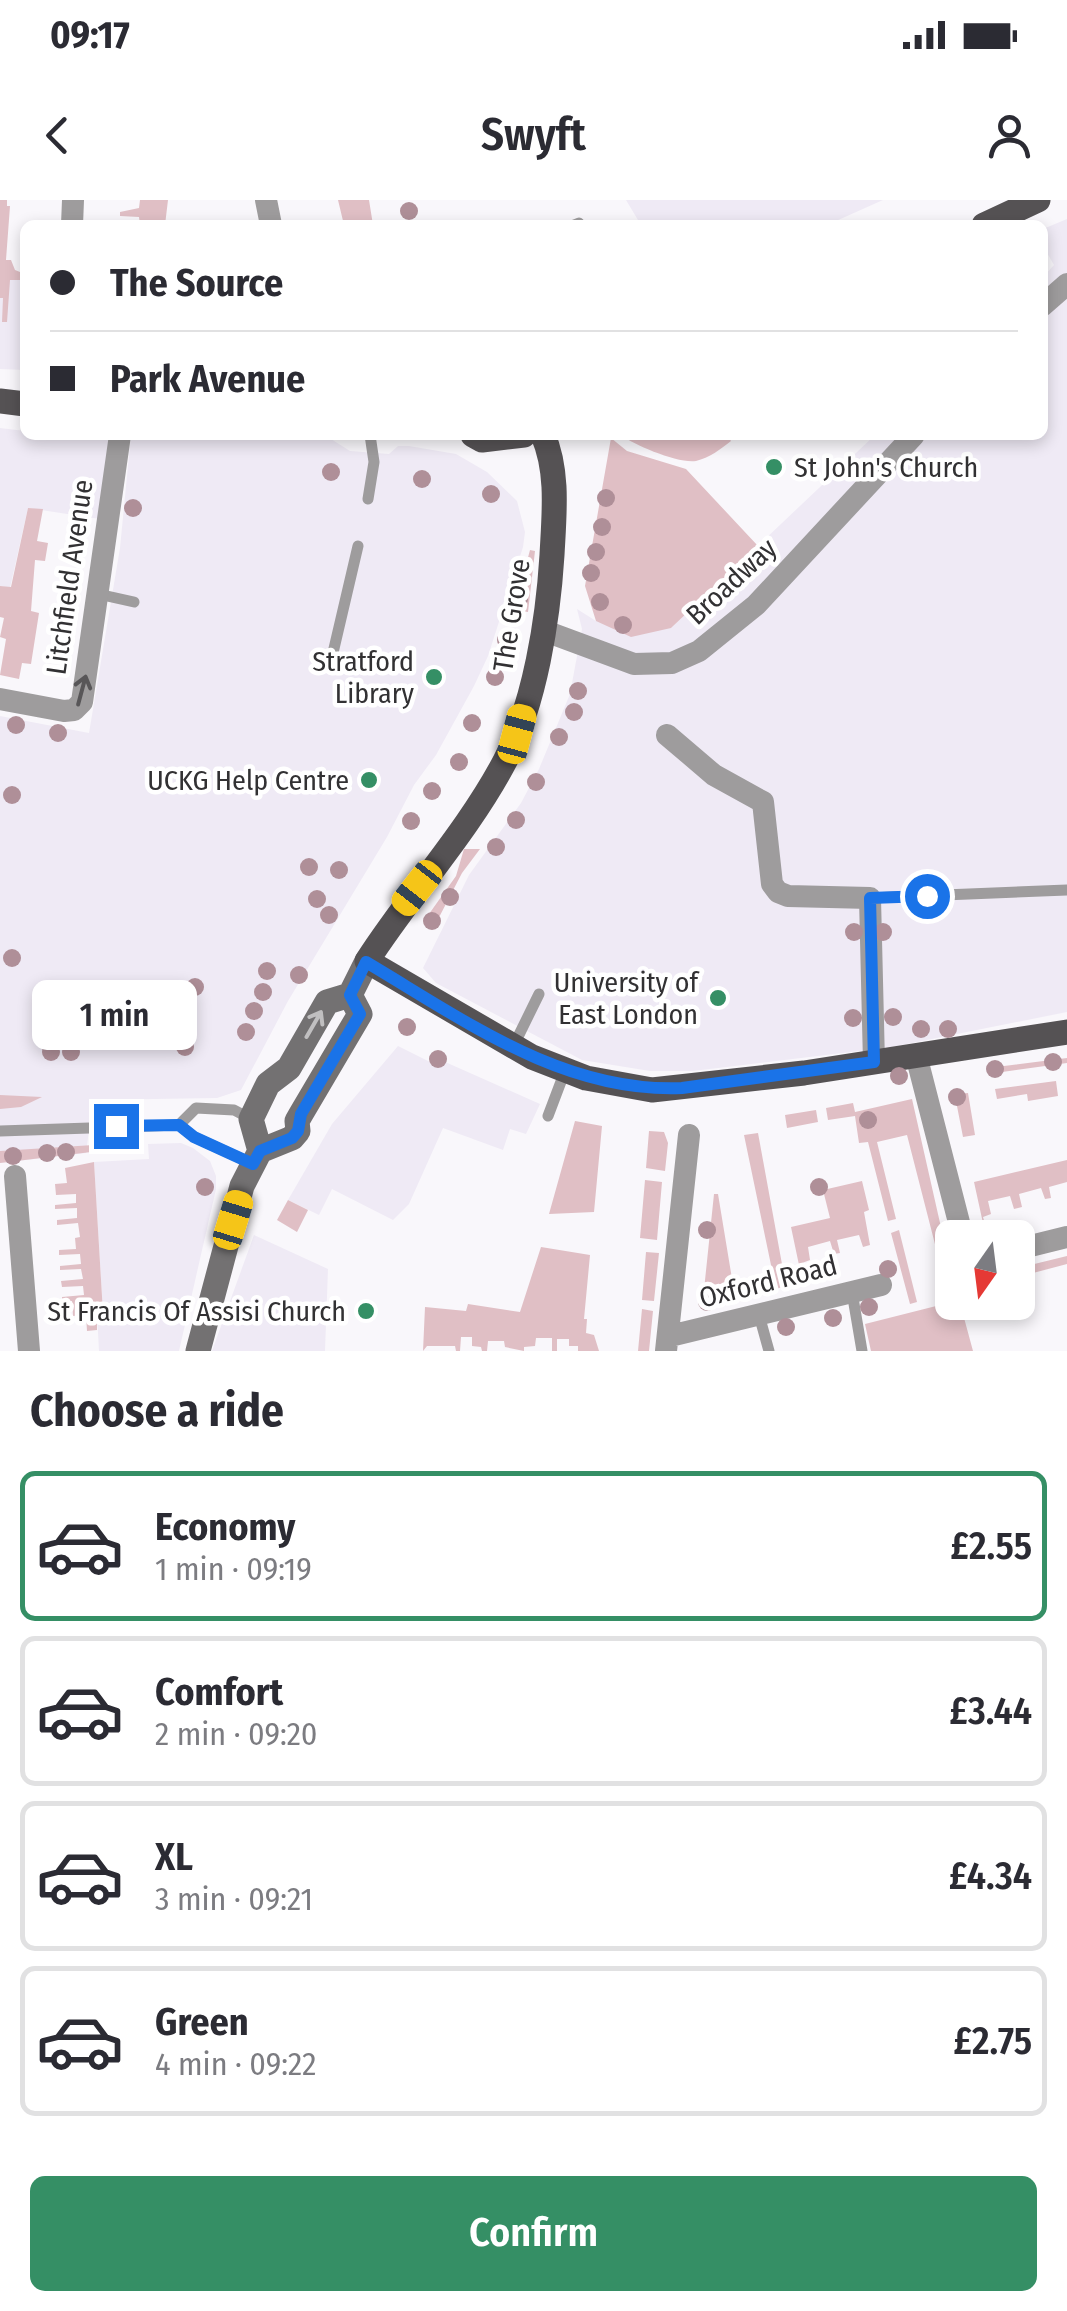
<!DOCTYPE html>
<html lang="en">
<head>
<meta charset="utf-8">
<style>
  body { margin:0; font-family:"Fira Sans Condensed",sans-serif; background:#f2f2f3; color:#2b2b33; height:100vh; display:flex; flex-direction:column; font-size:38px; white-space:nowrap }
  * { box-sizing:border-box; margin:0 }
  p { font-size:32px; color:#7c7c81 }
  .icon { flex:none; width:55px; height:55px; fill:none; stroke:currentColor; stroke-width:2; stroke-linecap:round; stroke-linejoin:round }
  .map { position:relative; height:1151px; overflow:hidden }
  .drawer { display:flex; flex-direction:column; background:#fff; flex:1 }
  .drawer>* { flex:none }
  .banner { position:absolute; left:20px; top:20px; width:1028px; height:220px; border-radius:15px; box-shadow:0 5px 15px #0003; display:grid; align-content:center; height:220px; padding:0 30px; background:#fff }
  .needle { width:65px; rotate:194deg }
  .controls { position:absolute; left:935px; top:1020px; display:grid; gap:20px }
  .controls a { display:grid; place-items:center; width:100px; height:100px; border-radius:15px; background:#fff; box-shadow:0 5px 15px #0003; font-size:50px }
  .end { position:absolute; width:45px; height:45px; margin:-22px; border:12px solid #1a73e8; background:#fff; box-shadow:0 0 0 5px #fff }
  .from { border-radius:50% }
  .bubble { position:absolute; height:70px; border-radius:15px; background:#fff; box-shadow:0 5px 15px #0003; font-size:32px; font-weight:600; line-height:70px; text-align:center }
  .car { position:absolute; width:30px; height:60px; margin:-30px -15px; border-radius:12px; box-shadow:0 0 8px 2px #0007; background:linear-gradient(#f5c518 24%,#345 0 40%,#f5c518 0 76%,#345 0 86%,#f5c518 0) }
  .banner b { display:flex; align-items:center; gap:35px; height:95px; font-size:38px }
  .banner b+b { border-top:2px solid #e1e1e2 }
  .banner i { width:25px; height:25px; background:#2b2b33 }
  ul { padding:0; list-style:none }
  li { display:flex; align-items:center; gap:30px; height:150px; margin:0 20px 15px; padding:0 10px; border:5px solid #e1e1e2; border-radius:15px }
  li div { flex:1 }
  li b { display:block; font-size:38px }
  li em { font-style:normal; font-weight:600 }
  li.current { border-color:#358f65 }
  li>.icon { width:90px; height:90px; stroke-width:1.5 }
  h2 { padding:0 30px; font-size:45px; line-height:120px }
  .button { display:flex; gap:20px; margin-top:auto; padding:20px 30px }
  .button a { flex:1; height:115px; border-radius:15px; background:#358f65; color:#fff; font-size:40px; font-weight:600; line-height:115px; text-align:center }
  .status { display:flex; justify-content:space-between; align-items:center; height:70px; padding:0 50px; background:#fff; direction:ltr }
  .status svg { height:28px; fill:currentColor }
  header { display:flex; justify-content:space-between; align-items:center; height:130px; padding:0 30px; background:#fff; font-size:45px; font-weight:600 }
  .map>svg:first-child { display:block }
  .built { fill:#efeaf5 }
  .green { fill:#e0bfc5 }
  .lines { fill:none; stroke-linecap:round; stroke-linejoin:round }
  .lane { stroke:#9e9c9d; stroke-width:11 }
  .street { stroke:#9e9c9d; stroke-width:22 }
  .secondary { stroke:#737172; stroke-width:25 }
  .primary { stroke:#555254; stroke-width:25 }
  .tree { fill:#af8f98 }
  .oneway { stroke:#585658 }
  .oneway2 { stroke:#c0bfc0 }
  .route { stroke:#1a73e8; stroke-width:12 }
  .poi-dot { fill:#358f65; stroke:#fff; stroke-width:4 }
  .labels { text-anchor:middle; stroke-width:9; stroke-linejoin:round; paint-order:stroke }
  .poi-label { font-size:28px; fill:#323133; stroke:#fff; text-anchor:end }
  .street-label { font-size:28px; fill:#323133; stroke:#fff }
</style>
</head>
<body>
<div class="status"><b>09:17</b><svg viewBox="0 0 49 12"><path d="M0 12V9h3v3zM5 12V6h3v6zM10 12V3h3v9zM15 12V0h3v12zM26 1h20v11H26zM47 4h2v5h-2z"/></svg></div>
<header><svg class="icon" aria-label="back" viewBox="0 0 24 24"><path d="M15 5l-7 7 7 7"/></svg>Swyft<svg class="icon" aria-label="person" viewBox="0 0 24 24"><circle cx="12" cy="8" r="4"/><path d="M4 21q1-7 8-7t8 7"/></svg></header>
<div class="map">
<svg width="1067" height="1151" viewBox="0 0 1067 1151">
  <rect width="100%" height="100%" fill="#f9f7fb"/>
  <path class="built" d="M 626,0 L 883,0 L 827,25 L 641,25 Z
    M 1067,19 L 1067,812 L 892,847 L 693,871 L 650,871 L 582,860 L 436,783 L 423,768 L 469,675 L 521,603 L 539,569 L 570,494 L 582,429 L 577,409 L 596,421 L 671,428 L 875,235 L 1042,235 L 1043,77 L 1054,65 L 1043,46 L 1043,29 Z
    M 0,72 L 25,74 L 25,170 L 0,169 Z
    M 0,228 L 25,231 L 25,235 L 109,237 L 100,319 L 28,308 L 10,388 L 0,386 Z
    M 131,235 L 320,237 L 331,239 L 350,251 L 389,254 L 398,246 L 409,246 L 456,254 L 487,272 L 517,301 L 525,332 L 523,347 L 488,456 L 474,486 L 436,555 L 414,585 L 387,637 L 288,801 L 241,890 L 217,898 L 93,900 L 86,953 L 0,963 L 0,516 L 89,533 L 120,348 Z
    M 398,846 L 440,867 L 443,861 L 540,904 L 526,934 L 510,929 L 503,950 L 443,928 L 409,1004 L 393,1020 L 332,989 L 319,1015 L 288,1000 L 332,924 Z
    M 181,943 L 193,948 L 210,961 L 216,976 L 216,989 L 179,1151 L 99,1151 L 97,1114 L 103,1113 L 94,962 L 149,959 L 148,944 Z
    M 254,1035 L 328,1069 L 325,1151 L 212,1151 Z"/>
  <path class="green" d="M 0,0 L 7,0 L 7,6 L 10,6 L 6,60 L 11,60 L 15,70 L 25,74 L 25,80 L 10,80 L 7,122 L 2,122 L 3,98 L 0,98 Z
    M 140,0 L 168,0 L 165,25 L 140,25 L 139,17 L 120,16 L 120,12 L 139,8 Z
    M 338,0 L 369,0 L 373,25 L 344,25 Z
    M 621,235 L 727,235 L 731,241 C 721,249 709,258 696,261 C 679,264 634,245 621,235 Z
    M 611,238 L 627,251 L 686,269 L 758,346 L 671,428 L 631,437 L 596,421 L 585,386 Z
    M 28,308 L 43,309 L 37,341 L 48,343 L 45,361 L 35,360 L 31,411 L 39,413 L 31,464 L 22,463 L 19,479 L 0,475 L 6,439 L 0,437 L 4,418 L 0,417 L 0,386 L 11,387 Z
    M 530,350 L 535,351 L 528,412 L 514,410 Z
    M 464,649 L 480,649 L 462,673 L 434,727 L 424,721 L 456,676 Z
    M 1067,858 L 1067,863 L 988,874 L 988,868 Z
    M 1056,881 L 1058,896 L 1028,901 L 1027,894 L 997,899 L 995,889 Z
    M 968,893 L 975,935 L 963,937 L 956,901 L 959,900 L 959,894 Z
    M 0,895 L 42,897 L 21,907 L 0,909 Z
    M 912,899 L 952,1076 L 952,1089 L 947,1091 L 907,935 L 877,942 L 896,1019 L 888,1021 L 868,942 L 859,943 L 855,916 L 828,920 L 826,908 L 853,903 L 855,912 Z
    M 816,910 L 818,922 L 787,928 L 785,915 Z
    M 575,921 L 602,926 L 594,1012 L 549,1014 Z
    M 649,931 L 664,932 L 668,943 L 665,971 L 646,968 Z
    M 758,933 L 786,1086 L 776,1089 L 744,935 Z
    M 140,942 L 141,946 L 0,963 L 0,951 Z
    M 1067,960 L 1067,982 L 1049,987 L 1051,998 L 1045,999 L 1041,988 L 1019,994 L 1022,1007 L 1014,1009 L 1010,996 L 988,1001 L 991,1014 L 983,1017 L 986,1027 L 994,1025 L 996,1036 L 986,1037 L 974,982 Z
    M 94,962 L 103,1113 L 97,1114 L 97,1130 L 87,1131 L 86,1115 L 73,1116 L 72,1101 L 62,1101 L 62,1097 L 84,1095 L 83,1086 L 62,1087 L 61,1081 L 83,1079 L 81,1069 L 60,1070 L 60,1066 L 81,1064 L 80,1054 L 59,1055 L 59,1050 L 76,1049 L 75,1038 L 80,1037 L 78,1023 L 57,1025 L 57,1020 L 77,1018 L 77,1008 L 55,1009 L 55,1005 L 76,1003 L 76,994 L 56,995 L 55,984 L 67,983 L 65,968 Z
    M 645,980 L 662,982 L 657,1040 L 640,1038 Z
    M 862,981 L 869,1010 L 864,1012 L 870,1045 L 863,1047 L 859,1035 L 837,1040 L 840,1053 L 834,1054 L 830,1041 L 808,1047 L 810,1060 L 802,1063 L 805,1073 L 813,1071 L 816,1081 L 803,1084 L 791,1027 L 830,1018 L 823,990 Z
    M 714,994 L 718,994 L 736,1103 L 702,1109 Z
    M 288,1000 L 308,1010 L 297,1032 L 277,1020 Z
    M 899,1030 L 917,1102 L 910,1104 L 891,1033 Z
    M 541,1047 L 590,1055 L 584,1119 L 587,1119 L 586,1133 L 594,1135 L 599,1151 L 578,1151 L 578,1146 L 569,1146 L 569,1139 L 557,1139 L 557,1151 L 552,1151 L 552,1138 L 536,1138 L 535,1146 L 524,1147 L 524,1151 L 505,1147 L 504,1141 L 488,1141 L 487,1151 L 482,1151 L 481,1147 L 472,1146 L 472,1137 L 461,1137 L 460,1151 L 456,1151 L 455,1146 L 427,1146 L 423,1151 L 425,1107 L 466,1111 L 468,1104 L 520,1112 Z
    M 646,1052 L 659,1053 L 654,1101 L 642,1100 Z
    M 1067,1056 L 1067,1064 L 1018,1077 L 1018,1068 Z
    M 952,1102 L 960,1103 L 973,1151 L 871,1151 L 865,1124 Z
    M 642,1109 L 653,1111 L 649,1151 L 638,1151 Z"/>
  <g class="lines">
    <path class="lane" d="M 574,25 L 579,23
      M 368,299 L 374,262 L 370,235
      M 98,394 L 134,402
      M 332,457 L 358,346
      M 870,698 L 1067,690
      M 513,847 L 539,794
      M 548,916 L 565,871
      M 179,925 L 196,908 L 234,910 L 251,919
      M 0,931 L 179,925 L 194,937 L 253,964
      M 852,1092 L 862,1151
      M 759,1115 L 769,1151"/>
    <path class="street" d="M 266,0 L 271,25
      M 72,25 L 73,0
      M 1042,106 L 1067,84
      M 545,431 L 634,464 L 672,463 L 699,451 L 756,405 L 914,235
      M 0,499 L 64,511 L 74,510 L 82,502 L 120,235
      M 667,535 L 714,575 L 763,602 L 772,684 L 778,692 L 788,696 L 870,698 L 874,863
      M 916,855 L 963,1038
      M 15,976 L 29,1151
      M 1018,1049 L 1067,1037
      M 670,1136 L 881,1085
      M 666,1151 L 689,935"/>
    <path class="secondary" d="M 260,951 L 292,938 L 298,931 L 297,921 L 301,914 L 360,814 L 350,795
      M 198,1151 L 242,986 L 260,951 L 251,919 L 268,884 L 289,868 L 327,802 L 350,795 L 367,761"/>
    <path class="primary" d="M 984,25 L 1038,0
      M 0,201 L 25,204
      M 473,235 L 482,240 L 524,235
      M 543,235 C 559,272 554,315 552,355 C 548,420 535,503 505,561 C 467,633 410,694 367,761 L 532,857 L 586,878 L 652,890 L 804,873 L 1067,832"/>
  </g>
  <g class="tree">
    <circle cx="409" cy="11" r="9"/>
    <circle cx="331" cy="272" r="9"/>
    <circle cx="422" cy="279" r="9"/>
    <circle cx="491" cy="294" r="9"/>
    <circle cx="606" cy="298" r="9"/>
    <circle cx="133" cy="308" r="9"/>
    <circle cx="602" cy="327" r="9"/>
    <circle cx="596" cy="352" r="9"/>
    <circle cx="591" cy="373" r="9"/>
    <circle cx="519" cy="399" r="9"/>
    <circle cx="600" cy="402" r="9"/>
    <circle cx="623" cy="425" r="9"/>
    <circle cx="506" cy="440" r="9"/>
    <circle cx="495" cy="477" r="9"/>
    <circle cx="578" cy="491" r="9"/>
    <circle cx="574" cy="512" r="9"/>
    <circle cx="472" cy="523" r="9"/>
    <circle cx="16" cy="525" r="9"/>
    <circle cx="58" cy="533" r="9"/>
    <circle cx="559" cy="537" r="9"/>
    <circle cx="459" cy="562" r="9"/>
    <circle cx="536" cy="582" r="9"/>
    <circle cx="432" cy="591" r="9"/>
    <circle cx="12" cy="595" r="9"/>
    <circle cx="516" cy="620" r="9"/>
    <circle cx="411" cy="621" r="9"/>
    <circle cx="496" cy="647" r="9"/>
    <circle cx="309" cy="667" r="9"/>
    <circle cx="339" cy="670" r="9"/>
    <circle cx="450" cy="697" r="9"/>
    <circle cx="317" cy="699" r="9"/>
    <circle cx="329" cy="715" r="9"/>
    <circle cx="432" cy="721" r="9"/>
    <circle cx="854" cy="732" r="9"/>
    <circle cx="883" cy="732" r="9"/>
    <circle cx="12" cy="758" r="9"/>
    <circle cx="267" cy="771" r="9"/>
    <circle cx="299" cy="775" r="9"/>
    <circle cx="195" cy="787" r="9"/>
    <circle cx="129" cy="791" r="9"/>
    <circle cx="263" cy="792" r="9"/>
    <circle cx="148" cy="798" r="9"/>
    <circle cx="254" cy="811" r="9"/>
    <circle cx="893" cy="817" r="9"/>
    <circle cx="853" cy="818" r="9"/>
    <circle cx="188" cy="819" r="9"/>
    <circle cx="407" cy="827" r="9"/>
    <circle cx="921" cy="829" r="9"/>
    <circle cx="948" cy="829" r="9"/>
    <circle cx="246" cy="832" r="9"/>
    <circle cx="185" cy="847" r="9"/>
    <circle cx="51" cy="852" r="9"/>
    <circle cx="71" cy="852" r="9"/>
    <circle cx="438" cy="859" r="9"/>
    <circle cx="1053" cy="862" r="9"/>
    <circle cx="995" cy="869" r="9"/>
    <circle cx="899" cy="876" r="9"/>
    <circle cx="957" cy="897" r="9"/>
    <circle cx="868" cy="920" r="9"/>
    <circle cx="66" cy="952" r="9"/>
    <circle cx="47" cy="953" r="9"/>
    <circle cx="13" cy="956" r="9"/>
    <circle cx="205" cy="987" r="9"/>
    <circle cx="819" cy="987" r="9"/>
    <circle cx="707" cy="1030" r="9"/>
    <circle cx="888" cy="1069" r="9"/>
    <circle cx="707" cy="1102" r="9"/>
    <circle cx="869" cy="1107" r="9"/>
    <circle cx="833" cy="1118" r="9"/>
    <circle cx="786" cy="1127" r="9"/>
  </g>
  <defs><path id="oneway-shaft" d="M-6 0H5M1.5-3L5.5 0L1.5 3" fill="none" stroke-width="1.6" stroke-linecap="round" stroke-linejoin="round" transform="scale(2.5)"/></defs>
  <use class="oneway" href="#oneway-shaft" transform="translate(82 490) rotate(-75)"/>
  <use class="oneway2" href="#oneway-shaft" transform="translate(314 824) rotate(-60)"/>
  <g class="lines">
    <path class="route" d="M 116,926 L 179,925 L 194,937 L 253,964 L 260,951 L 292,938 L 298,931 L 301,914 L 360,814 L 350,795 L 366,762 C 464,820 563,893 682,888 L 874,862 L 870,698 L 927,696"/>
  </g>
  <g class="poi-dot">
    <circle cx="774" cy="267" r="10"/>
    <circle cx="434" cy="477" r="10"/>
    <circle cx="369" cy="580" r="10"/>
    <circle cx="718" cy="798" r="10"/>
    <circle cx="366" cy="1111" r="10"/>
  </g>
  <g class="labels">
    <g class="poi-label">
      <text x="794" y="277" text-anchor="start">St John's Church</text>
      <text x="414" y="471">Stratford<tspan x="414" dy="32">Library</tspan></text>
      <text x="349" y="590">UCKG Help Centre</text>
      <text x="698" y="792">University of<tspan x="698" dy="32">East London</tspan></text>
      <text x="346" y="1121">St Francis Of Assisi Church</text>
    </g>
    <g class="street-label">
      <text transform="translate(69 377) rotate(-82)" y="10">Litchfield Avenue</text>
      <text transform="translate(731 381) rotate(-43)" y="10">Broadway</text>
      <text transform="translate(511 415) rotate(-81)" y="10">The Grove</text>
      <text transform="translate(768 1081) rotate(-14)" y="10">Oxford Road</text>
    </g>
  </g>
</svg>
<div class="controls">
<a><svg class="needle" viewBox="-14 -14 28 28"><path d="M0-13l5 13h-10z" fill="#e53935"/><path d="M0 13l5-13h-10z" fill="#7c7c81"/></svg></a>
</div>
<i class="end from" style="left:927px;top:696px"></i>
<i class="end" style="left:116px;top:926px"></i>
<div class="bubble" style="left:32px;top:780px;width:165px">1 min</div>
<i class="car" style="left:517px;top:534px;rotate:15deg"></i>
<i class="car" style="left:417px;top:688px;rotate:218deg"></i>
<i class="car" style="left:233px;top:1020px;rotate:17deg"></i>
<div class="banner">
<b><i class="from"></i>The Source</b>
<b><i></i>Park Avenue</b>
</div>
</div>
<section class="drawer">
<h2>Choose a ride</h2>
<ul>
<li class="current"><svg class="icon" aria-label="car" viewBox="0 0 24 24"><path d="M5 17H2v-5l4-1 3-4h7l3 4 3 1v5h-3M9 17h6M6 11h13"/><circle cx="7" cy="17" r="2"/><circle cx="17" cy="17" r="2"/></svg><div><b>Economy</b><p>1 min · 09:19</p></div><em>£2.55</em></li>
<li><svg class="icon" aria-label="car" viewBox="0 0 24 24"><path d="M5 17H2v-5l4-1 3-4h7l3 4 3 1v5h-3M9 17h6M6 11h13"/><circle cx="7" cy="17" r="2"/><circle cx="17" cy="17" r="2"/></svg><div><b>Comfort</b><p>2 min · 09:20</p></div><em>£3.44</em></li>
<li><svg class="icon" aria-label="car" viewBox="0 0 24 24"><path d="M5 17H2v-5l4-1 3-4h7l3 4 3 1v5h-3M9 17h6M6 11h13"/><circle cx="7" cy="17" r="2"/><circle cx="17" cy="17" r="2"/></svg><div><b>XL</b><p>3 min · 09:21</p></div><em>£4.34</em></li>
<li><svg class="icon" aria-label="car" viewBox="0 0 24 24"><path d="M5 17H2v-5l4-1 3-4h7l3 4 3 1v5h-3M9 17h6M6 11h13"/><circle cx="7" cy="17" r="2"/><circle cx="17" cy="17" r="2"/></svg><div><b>Green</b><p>4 min · 09:22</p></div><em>£2.75</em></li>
</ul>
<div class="button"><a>Confirm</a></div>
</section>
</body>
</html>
